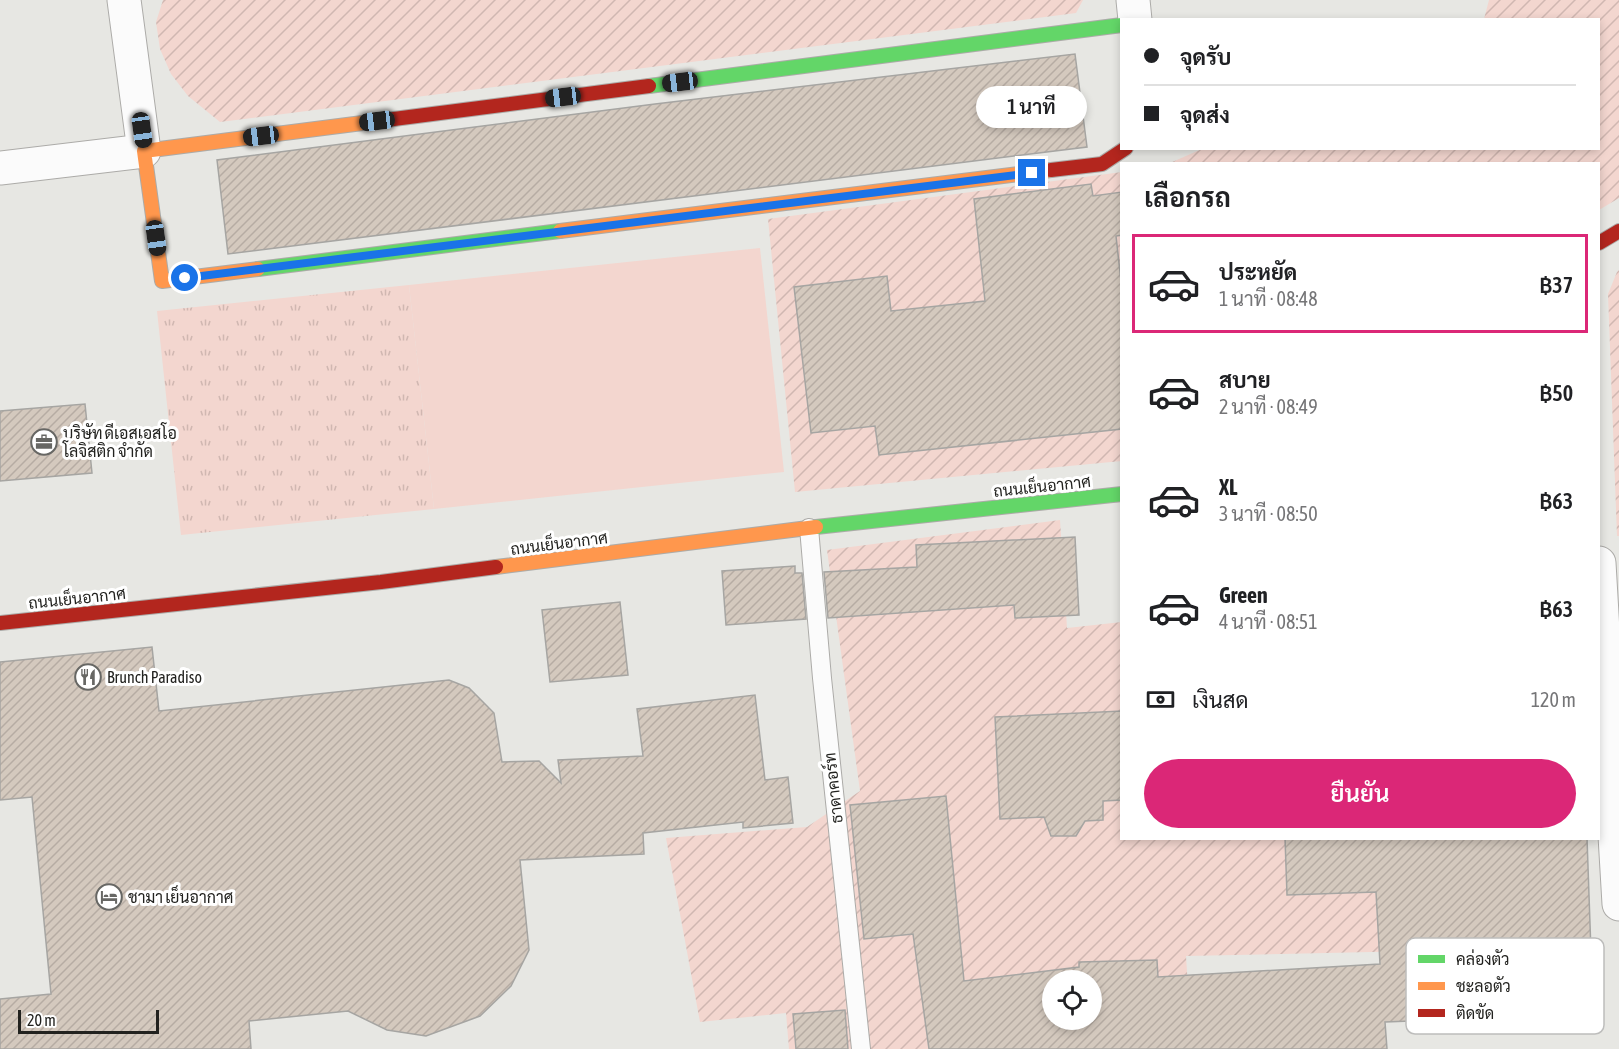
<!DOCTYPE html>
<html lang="th">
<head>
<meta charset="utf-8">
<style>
  body { margin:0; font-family:"Asap Condensed",Sarabun,sans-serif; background:#f6f6f6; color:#202124; height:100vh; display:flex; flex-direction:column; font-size:22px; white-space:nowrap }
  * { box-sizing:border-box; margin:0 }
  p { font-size:20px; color:#757577 }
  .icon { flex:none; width:33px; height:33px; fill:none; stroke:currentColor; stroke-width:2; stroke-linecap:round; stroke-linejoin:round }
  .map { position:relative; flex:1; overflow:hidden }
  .side { position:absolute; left:1120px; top:162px; width:480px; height:678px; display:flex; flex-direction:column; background:#fff; border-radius:0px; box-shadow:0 3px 9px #0003 }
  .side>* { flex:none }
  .guide { position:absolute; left:1120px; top:18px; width:480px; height:132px; border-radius:0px; box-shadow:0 3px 9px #0003; display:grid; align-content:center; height:132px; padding:0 24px; background:#fff }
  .tools { position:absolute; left:1042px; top:970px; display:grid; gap:12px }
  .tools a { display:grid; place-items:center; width:60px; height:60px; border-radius:50%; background:#fff; box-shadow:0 3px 9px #0003; font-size:30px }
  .scale { position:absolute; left:18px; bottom:15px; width:141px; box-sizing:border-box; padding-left:6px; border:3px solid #22221f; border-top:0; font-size:16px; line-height:21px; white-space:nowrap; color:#22221f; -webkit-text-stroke:4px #fff; paint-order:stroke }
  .end { position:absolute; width:27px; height:27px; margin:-14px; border:8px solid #1a73e8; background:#fff; box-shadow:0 0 0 3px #fff }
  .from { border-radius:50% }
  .bubble { position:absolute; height:42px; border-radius:21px; background:#fff; box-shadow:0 3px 9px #0003; font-size:20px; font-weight:600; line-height:42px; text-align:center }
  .car { position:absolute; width:18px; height:36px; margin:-18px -9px; border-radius:8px; box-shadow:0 0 4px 2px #0007; background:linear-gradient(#222 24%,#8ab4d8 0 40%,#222 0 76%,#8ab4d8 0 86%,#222 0) }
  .guide b { display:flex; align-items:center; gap:21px; height:57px; font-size:22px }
  .guide b+b { border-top:2px solid #e0e0e0 }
  .guide i { width:15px; height:15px; background:#202124 }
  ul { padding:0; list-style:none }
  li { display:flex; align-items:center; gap:18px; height:99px; margin:0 12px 9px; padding:0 12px; border:3px solid transparent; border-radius:0px }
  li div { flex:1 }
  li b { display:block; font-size:22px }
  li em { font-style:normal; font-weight:600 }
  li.selected { border-color:#db2777 }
  li>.icon { width:54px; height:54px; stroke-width:1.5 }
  h2 { padding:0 24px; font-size:27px; line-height:72px }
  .pay { display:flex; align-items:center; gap:15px; height:66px; padding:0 24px; font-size:22px }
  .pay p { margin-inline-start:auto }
  .button { display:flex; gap:12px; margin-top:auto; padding:12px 24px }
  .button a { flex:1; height:69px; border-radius:36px; background:#db2777; color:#fff; font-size:24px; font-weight:600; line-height:69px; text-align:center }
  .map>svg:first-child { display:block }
  .park { fill:url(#park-tufts) }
  .garden { fill:url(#garden-furrows) }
  .pitch { fill:#f3d6cf }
  .building { fill:url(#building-hatch); stroke:#a6a5a2; stroke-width:1.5; fill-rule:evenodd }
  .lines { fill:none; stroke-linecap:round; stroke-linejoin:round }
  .lane-casing { stroke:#acaba8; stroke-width:20 }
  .street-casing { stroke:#acaba8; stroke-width:35 }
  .fast-casing { stroke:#acaba8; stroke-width:16 }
  .slow-casing { stroke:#acaba8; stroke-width:16 }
  .jam-casing { stroke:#acaba8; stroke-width:16 }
  .lane { stroke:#fbfbfb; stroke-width:18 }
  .street { stroke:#fbfbfb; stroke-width:33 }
  .fast { stroke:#63d668; stroke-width:14 }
  .slow { stroke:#ff974d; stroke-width:14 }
  .jam { stroke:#b3261e; stroke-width:14 }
  .route { stroke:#1a73e8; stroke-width:8 }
  .labels { text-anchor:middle; stroke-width:6; stroke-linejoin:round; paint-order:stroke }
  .poi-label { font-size:16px; fill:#22221f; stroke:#fff; text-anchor:start }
  .street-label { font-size:16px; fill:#22221f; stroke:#fff }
  .key { fill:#fff; stroke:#bdbdbc; stroke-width:1.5 }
  .key-label { font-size:16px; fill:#22221f }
</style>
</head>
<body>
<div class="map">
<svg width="1619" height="1049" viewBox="0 0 1619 1049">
  <defs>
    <pattern id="park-tufts" width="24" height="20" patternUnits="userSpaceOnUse" patternTransform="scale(1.5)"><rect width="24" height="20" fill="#f3d6cf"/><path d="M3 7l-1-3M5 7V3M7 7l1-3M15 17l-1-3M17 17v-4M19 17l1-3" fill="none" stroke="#d0b7b1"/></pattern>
    <pattern id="garden-furrows" width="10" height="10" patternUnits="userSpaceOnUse" patternTransform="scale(1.5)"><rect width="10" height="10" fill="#f3d6cf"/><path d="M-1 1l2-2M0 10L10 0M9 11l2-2" fill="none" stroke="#d0b7b1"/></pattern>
    <pattern id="building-hatch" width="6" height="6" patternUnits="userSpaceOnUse" patternTransform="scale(1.5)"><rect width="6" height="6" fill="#d4c9be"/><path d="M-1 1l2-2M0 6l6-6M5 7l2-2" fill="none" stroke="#b6aca3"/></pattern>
  </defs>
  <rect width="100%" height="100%" fill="#e7e7e3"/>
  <path class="park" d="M 409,285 L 434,509 L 181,535 L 157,311 Z"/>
  <path class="garden" d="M 163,0 L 1083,0 L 1076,13 L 220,122 L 188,96 L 171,74 L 160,49 L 156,22 Z
    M 1489,0 L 1619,0 L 1619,198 L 1599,210 L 1599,164 L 1170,163 L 1204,148 L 1599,148 L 1599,20 L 1484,19 Z
    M 1122,172 L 1122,461 L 795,492 L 768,219 Z
    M 1619,270 L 1619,536 L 1617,536 L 1608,294 L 1617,272 Z
    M 1060,520 L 1067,628 L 1122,622 L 1122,838 L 1300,839 L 1455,880 L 1462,950 L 1186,956 L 1192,1049 L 1092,1020 L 1092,981 L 1053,981 L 1053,1020 L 1071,1049 L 789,1049 L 786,1013 L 700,1022 L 666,838 L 807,827 L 860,791 L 827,550 Z"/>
  <path class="pitch" d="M 760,248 L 784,472 L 434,509 L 409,285 Z"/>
  <path class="building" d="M 1075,54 L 1087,147 L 228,254 L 217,160 L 655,104 Z
    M 1091,184 L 1093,196 L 1122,192 L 1122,235 L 1116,236 L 1122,290 L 1122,429 L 879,455 L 875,426 L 811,433 L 794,287 L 887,276 L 891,311 L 985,301 L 974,199 Z
    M 85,404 L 92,473 L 0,481 L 0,411 Z
    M 1075,537 L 1079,615 L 1015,618 L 1014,605 L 828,618 L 824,572 L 917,567 L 916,545 Z
    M 795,566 L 795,573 L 802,573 L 806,619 L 726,625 L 722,571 Z
    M 620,602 L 628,675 L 550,682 L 542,610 Z
    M 152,647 L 159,711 L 449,680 L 469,688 L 494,713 L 502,762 L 539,761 L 561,783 L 558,760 L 643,756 L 637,709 L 755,695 L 765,780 L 788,777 L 793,823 L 743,828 L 743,822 L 643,833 L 644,854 L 520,860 L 529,950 L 511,986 L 480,1016 L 426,1036 L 387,1030 L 348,1011 L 249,1021 L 251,1049 L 0,1049 L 0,999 L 51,994 L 32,797 L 0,800 L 0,662 Z
    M 1122,711 L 1122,800 L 1103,801 L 1103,820 L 1085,821 L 1076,836 L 1051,836 L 1044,817 L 1000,819 L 995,717 Z
    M 946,796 L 964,981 L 1079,967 L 1079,962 L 1157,960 L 1158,977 L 1380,964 L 1376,892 L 1287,895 L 1285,838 L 1587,838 L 1591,952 L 1593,952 L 1596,998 L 1563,999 L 1565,1015 L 1385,1022 L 1387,1049 L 929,1049 L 913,934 L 864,939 L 850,805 ZM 1053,981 L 1092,981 L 1092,1020 L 1053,1020 Z
    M 845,1010 L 848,1049 L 796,1049 L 793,1014 Z"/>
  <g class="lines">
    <g class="lane-casing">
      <path id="lane" d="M 809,528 L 822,678 L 861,1049"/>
    </g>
    <g class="street-casing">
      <path id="street" d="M 1133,0 L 1135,20
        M 0,168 L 144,151 L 124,0
        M 1599,563 L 1619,904"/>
    </g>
    <g class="fast-casing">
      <path id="fast" d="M 649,86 L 1122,25
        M 258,269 L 560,231
        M 816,527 L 1122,494"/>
    </g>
    <g class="slow-casing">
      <path id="slow" d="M 560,231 L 1051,170
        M 258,269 L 162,281 L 144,151 L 386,120
        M 496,567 L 816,527"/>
    </g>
    <g class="jam-casing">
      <path id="jam" d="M 386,120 L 649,86
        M 1051,170 L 1102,164 L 1126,148
        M 1599,243 L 1619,231
        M 0,623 L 381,582 L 496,567"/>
    </g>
    <use href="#lane" class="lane"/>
    <use href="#street" class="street"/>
    <use href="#fast" class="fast"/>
    <use href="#slow" class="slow"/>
    <use href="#jam" class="jam"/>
  </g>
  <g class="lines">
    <path class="route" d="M 185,278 L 1032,173"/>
  </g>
  <defs>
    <g id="office-ring" transform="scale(1.35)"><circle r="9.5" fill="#fff" stroke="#676764" stroke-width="1.5"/><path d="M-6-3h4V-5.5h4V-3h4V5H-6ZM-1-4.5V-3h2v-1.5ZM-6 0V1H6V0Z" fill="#676764"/></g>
    <g id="restaurant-ring" transform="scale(1.35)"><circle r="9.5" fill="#fff" stroke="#676764" stroke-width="1.5"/><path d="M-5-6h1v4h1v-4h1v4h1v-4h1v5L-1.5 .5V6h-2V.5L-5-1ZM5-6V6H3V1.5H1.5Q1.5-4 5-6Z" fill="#676764"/></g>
    <g id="hotel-ring" transform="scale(1.35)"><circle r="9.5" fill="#fff" stroke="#676764" stroke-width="1.5"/><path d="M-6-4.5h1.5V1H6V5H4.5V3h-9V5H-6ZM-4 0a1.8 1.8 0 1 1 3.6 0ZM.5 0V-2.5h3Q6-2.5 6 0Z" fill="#676764"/></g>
  </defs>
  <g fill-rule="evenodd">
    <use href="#office-ring" x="44" y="442"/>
    <use href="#restaurant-ring" x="88" y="677"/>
    <use href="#hotel-ring" x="109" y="897"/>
  </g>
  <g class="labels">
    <g class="poi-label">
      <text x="63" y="439">บริษัท ดีเอสเอสโอ<tspan x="63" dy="18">โลจิสติก จำกัด</tspan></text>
      <text x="107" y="683">Brunch Paradiso</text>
      <text x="128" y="903">ชามา เย็นอากาศ</text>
    </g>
    <g class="street-label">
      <text transform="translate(1042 486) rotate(-6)" y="6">ถนนเย็นอากาศ</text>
      <text transform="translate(559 543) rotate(-7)" y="6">ถนนเย็นอากาศ</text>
      <text transform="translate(77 598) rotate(-6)" y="6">ถนนเย็นอากาศ</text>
      <text transform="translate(833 788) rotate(-96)" y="6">ธาดาคอร์ท</text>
    </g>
  </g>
  <rect x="1406" y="938" width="198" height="96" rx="9" class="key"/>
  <rect x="1418" y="955" width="27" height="8" fill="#63d668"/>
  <rect x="1418" y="982" width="27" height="8" fill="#ff974d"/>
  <rect x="1418" y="1009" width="27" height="8" fill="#b3261e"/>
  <g class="key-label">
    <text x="1456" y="965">คล่องตัว</text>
    <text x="1456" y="992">ชะลอตัว</text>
    <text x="1456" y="1019">ติดขัด</text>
  </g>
</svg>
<div class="tools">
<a><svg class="icon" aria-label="locate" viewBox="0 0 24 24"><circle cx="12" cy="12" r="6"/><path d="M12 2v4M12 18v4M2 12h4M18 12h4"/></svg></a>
</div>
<div class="scale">20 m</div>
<i class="end from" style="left:185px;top:278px"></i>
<i class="end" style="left:1032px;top:173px"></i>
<div class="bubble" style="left:976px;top:86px;width:111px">1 นาที</div>
<i class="car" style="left:680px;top:82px;rotate:263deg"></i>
<i class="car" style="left:563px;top:97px;rotate:263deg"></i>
<i class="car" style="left:377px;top:121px;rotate:263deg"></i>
<i class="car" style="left:142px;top:130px;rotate:172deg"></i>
<i class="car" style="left:261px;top:136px;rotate:263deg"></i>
<i class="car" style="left:156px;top:238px;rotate:172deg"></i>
<div class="guide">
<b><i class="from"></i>จุดรับ</b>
<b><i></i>จุดส่ง</b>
</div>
<section class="side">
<h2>เลือกรถ</h2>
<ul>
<li class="selected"><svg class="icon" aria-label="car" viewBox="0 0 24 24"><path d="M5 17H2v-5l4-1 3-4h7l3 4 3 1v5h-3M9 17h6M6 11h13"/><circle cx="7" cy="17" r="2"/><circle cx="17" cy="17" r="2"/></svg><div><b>ประหยัด</b><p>1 นาที · 08:48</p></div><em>฿37</em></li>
<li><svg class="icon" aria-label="car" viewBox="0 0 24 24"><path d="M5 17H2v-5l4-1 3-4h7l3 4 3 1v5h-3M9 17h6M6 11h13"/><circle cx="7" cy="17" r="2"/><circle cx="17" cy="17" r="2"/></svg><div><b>สบาย</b><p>2 นาที · 08:49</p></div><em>฿50</em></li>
<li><svg class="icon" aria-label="car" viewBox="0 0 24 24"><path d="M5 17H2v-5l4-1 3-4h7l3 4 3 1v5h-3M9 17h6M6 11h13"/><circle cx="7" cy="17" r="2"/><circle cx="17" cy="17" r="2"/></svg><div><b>XL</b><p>3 นาที · 08:50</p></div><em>฿63</em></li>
<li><svg class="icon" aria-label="car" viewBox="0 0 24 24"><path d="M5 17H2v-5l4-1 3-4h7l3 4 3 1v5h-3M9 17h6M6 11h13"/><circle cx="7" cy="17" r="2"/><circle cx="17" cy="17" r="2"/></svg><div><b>Green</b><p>4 นาที · 08:51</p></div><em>฿63</em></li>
</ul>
<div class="pay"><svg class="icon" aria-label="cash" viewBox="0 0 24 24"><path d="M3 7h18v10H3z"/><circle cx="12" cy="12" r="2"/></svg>เงินสด<p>120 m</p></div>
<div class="button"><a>ยืนยัน</a></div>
</section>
</div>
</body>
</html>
